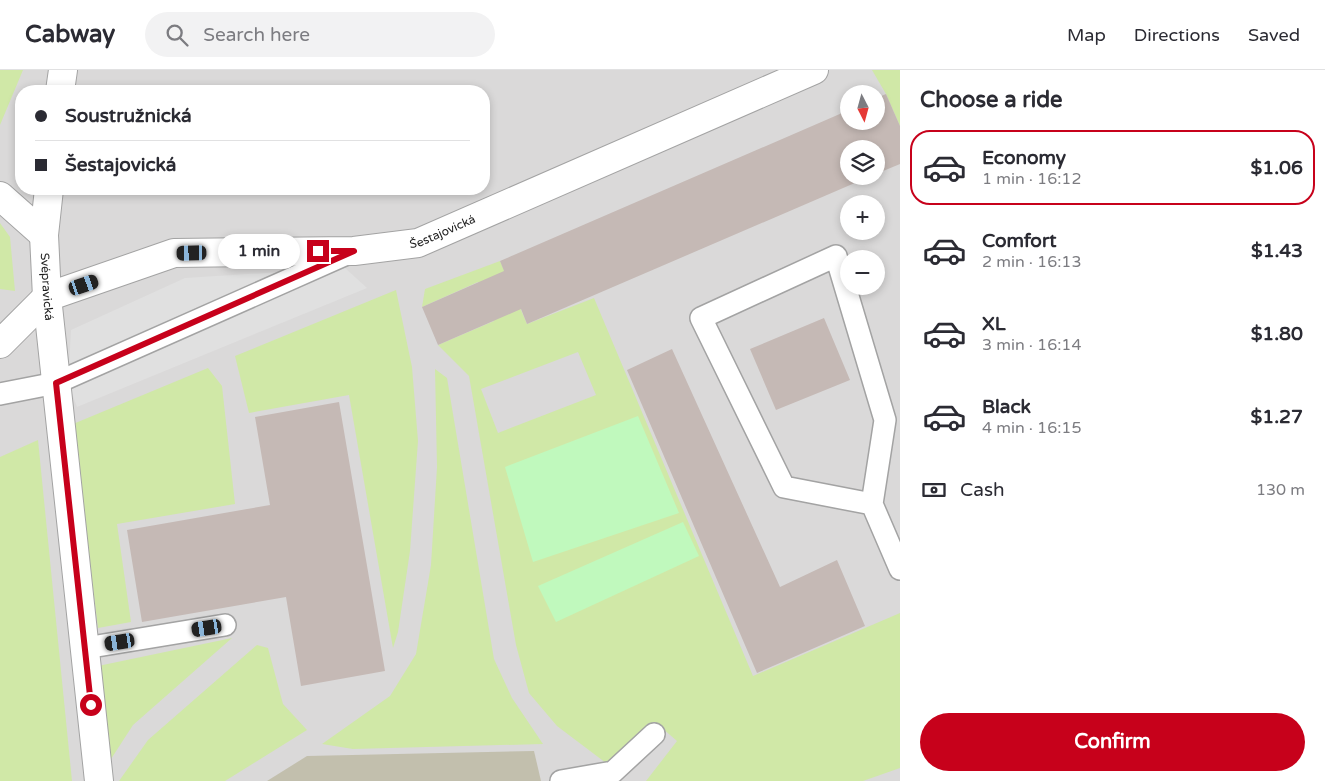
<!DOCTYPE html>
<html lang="en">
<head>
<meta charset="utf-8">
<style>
  body { margin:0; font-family:"Varela Round",sans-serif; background:#f2f2f3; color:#2b2b33; height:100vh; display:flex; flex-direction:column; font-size:19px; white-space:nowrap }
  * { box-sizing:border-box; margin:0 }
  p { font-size:16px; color:#7c7c81 }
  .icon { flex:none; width:28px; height:28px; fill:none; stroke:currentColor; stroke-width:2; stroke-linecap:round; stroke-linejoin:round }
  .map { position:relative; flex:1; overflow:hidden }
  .panel { display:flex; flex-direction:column; background:#fff; width:425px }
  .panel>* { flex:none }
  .guide { position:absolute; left:15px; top:15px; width:475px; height:110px; border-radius:20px; box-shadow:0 2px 8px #0003; display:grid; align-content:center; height:110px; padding:0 20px; background:#fff }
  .needle { width:32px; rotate:174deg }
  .tools { position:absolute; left:840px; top:15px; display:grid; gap:10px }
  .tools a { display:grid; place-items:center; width:45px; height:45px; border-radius:50%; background:#fff; box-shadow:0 2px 8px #0003; font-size:25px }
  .end { position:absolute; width:22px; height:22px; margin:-11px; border:6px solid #c7011b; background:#fff; box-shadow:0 0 0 2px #fff }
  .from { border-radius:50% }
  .bubble { position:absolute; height:35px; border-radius:18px; background:#fff; box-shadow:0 2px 8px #0003; font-size:16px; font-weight:700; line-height:35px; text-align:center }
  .car { position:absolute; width:15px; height:30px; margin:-15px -8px; border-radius:6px; box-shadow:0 0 4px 1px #0007; background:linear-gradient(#222 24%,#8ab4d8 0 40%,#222 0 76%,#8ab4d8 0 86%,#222 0) }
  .guide b { display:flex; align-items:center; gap:18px; height:48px; font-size:19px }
  .guide b+b { border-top:1px solid #e1e1e2 }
  .guide i { width:12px; height:12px; background:#2b2b33 }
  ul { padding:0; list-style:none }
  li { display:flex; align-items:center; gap:15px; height:75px; margin:0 10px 8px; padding:0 10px; border:2px solid transparent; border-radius:20px }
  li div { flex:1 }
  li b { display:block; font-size:19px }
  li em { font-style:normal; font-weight:700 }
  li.selected { border-color:#c7011b }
  li>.icon { width:45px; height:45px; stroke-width:1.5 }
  h2 { padding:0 20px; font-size:22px; line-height:60px }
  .pay { display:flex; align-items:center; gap:12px; height:55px; padding:0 20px; font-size:19px }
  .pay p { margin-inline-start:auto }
  .action { display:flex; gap:10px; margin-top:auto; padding:10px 20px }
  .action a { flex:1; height:58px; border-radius:30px; background:#c7011b; color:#fff; font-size:20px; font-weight:700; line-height:58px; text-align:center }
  header { display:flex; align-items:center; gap:30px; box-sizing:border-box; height:70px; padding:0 25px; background:#fff; border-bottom:1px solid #e1e1e2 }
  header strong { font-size:24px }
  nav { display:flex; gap:28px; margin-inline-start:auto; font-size:18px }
  .search { width:350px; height:45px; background:#f2f2f3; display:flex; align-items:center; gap:12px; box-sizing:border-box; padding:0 18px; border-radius:28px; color:#7c7c81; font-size:19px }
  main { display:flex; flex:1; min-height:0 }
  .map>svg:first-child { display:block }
  .residential { fill:#dad9d9; fill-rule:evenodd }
  .construction { fill:#c2bfad }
  .grass { fill:#d0e8a7; fill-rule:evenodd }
  .park { fill:#c0f9bd }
  .parking { fill:#e0e0e0 }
  .building { fill:#c5b9b5 }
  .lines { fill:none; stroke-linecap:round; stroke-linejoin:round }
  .service-casing { stroke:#a3a3a3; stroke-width:24 }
  .minor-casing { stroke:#a3a3a3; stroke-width:30 }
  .service { stroke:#fff; stroke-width:21 }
  .minor { stroke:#fff; stroke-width:28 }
  .route { stroke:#c7011b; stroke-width:6 }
  .labels { text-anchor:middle; stroke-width:4; stroke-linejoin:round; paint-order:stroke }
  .street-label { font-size:12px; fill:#1c1c1c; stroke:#fff }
</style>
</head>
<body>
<header>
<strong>Cabway</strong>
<div class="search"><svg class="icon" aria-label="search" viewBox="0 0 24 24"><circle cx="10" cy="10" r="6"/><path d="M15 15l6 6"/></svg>Search here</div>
<nav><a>Map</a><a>Directions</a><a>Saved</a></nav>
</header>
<main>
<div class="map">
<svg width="900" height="711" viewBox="0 0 900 711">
  <rect width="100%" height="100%" fill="#ede8e1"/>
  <path class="residential" d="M 0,0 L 900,0 L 900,711 L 0,711 ZM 21,21 L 484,21 L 484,119 L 21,119 ZM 849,24 L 876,24 L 876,51 L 849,51 ZM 849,79 L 876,79 L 876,106 L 849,106 ZM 849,134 L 876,134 L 876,161 L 849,161 ZM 849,189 L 876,189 L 876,216 L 849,216 Z"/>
  <path class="construction" d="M 534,681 L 541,711 L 267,711 L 307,686 Z"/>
  <path class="grass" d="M 0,0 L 23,0 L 0,55 Z
    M 872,0 L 900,0 L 900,56 L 886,24 Z
    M 0,153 L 10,167 L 15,221 L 0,219 Z
    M 500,191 L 527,254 L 594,228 L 753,606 L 900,543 L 900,698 L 863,711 L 646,711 L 677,671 L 655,652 L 648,654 L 606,693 L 557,656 L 529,623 L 516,575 L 469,306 L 438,275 L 494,251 L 478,212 L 422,237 L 425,219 ZM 578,282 L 596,325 L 498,363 L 481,319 Z
    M 396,220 L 412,297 L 418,371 L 410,481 L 398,562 L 393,578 L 349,325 L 249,343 L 235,286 Z
    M 208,298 L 222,316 L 235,434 L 117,454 L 131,552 L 98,558 L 73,354 Z
    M 435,299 L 447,308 L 494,589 L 512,628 L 543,674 L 353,679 L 322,674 L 390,626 L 416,584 L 431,495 L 437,397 Z
    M 38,370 L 72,711 L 0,711 L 0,387 Z
    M 232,568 L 133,655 L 111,689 L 98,596 Z
    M 257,575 L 268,578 L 283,634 L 307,660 L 225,711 L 119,711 L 148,670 Z"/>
  <path class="park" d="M 638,346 L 679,443 L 533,492 L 505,397 Z
    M 683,452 L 699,486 L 556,552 L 538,516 Z"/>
  <path class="parking" d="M 345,198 L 367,218 L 77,337 L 68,313 L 71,260 L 185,208 Z"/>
  <path class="building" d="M 886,24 L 900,56 L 900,94 L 876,104 L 876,79 L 849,79 L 849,106 L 871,106 L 527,254 L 521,239 L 438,275 L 422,237 L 504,201 L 500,191 L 849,40 L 849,51 L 876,51 L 876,28 Z
    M 824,248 L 850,310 L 776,340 L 750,279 Z
    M 672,279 L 780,517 L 837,490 L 865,556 L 757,603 L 627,300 Z
    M 339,332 L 385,601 L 301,616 L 286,527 L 142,552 L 127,460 L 270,435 L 255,347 Z"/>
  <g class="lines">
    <g class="service-casing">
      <path id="service" d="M 0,324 L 56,313 L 349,183
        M 872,434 L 784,417 L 701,248 L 836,186 L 885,350 L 872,434 L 900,499
        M 85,578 L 225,555
        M 561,711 L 613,702 L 654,664"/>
    </g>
    <g class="minor-casing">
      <g id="minor">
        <path d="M 60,21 L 63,0"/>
        <path id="s1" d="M 49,119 L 44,165 L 47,227 L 99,711"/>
        <path d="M 0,126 L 44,165"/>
        <path id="s2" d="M 0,274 L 47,227 L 174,183 L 354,181 L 418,173 L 814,0"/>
      </g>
    </g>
    <use href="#service" class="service"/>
    <use href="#minor" class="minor"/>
  </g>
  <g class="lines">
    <path class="route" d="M 91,635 L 56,313 L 354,181 L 318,181"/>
  </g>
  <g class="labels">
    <g class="street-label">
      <text dy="4" stroke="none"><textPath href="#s2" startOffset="472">Šestajovická</textPath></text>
      <text dy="4" stroke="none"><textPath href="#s1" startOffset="98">Svépravická</textPath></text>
    </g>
  </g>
</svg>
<div class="tools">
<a><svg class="needle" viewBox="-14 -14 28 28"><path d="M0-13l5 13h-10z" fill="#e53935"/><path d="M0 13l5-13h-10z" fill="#7c7c81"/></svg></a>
<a><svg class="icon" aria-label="layers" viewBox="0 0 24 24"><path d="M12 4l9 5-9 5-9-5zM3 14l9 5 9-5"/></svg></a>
<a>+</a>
<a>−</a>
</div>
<i class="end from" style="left:91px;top:635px"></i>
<i class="end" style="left:318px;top:181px"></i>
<div class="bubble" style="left:218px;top:164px;width:82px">1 min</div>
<i class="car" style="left:192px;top:183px;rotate:269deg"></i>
<i class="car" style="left:84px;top:215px;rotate:71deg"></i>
<i class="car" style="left:207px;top:558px;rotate:261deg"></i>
<i class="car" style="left:120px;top:572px;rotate:261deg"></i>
<div class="guide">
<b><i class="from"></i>Soustružnická</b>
<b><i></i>Šestajovická</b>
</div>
</div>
<section class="panel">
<h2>Choose a ride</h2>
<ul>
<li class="selected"><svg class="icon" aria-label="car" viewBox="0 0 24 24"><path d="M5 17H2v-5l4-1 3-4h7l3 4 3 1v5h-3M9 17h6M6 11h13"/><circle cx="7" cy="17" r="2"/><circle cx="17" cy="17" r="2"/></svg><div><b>Economy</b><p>1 min · 16:12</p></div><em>$1.06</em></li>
<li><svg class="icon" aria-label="car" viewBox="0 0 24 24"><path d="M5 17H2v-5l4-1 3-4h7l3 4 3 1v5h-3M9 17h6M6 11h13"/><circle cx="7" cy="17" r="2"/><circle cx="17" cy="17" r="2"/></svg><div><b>Comfort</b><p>2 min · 16:13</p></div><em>$1.43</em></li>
<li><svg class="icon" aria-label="car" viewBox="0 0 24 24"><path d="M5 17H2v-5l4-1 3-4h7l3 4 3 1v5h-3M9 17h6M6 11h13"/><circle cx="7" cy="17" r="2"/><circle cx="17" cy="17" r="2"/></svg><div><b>XL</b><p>3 min · 16:14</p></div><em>$1.80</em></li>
<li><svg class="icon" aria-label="car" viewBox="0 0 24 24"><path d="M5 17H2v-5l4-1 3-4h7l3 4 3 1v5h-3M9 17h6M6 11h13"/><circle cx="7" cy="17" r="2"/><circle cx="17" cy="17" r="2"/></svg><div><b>Black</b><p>4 min · 16:15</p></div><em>$1.27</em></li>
</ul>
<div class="pay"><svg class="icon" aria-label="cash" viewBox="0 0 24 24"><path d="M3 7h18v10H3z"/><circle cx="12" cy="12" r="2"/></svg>Cash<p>130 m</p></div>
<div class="action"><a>Confirm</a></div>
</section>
</main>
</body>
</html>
